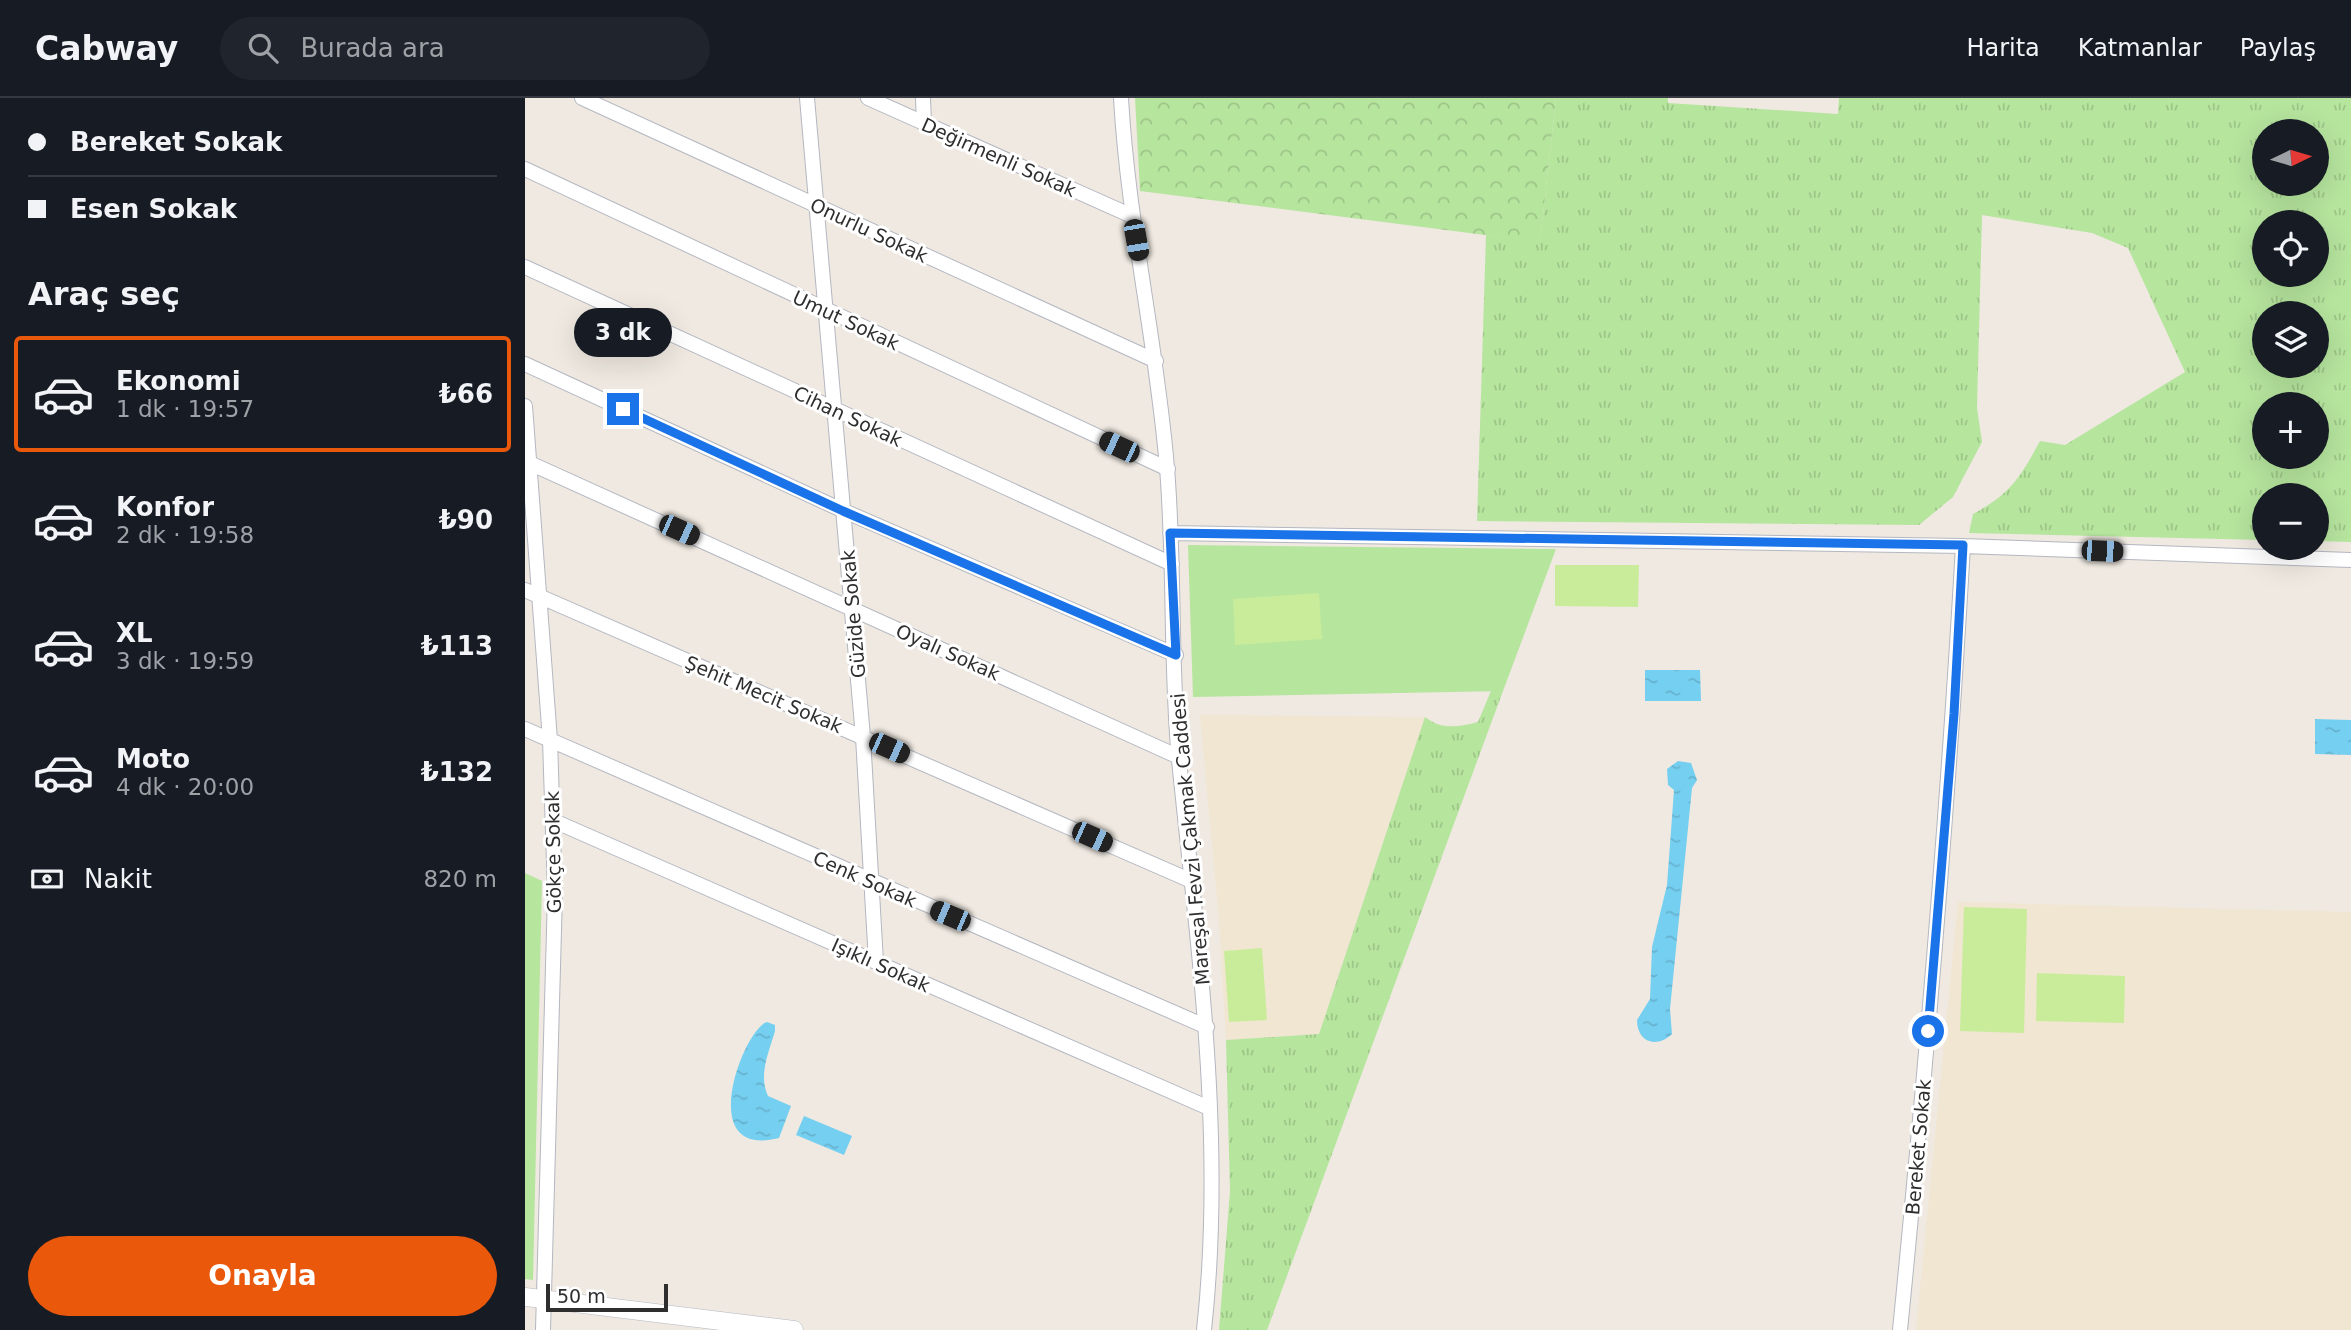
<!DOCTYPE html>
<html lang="tr">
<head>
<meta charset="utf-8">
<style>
  body { margin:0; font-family:"DejaVu Sans",sans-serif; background:#20242c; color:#f1f3f6; height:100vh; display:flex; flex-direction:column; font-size:26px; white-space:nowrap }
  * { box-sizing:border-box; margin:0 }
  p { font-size:23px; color:#9ea1a6 }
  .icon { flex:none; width:38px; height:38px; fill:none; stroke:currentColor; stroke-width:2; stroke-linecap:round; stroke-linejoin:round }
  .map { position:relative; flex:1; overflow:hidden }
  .details { display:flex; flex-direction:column; background:#171b24; width:525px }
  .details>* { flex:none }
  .top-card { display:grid; align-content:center; height:154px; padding:0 28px; background:#171b24 }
  .needle { width:46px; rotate:85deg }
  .buttons { position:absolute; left:1727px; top:21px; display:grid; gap:14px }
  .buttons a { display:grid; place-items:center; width:77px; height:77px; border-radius:50%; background:#171b24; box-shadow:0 7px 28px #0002; font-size:35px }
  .scale { position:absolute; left:21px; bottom:18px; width:122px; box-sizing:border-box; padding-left:7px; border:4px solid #2e2e2e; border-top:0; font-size:19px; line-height:24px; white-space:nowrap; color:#2e2e2e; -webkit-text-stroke:5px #fff; paint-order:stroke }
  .end { position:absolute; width:32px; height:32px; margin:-16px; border:9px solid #1a73e8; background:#fff; box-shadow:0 0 0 4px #fff }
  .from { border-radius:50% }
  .bubble { position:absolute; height:49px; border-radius:24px; background:#171b24; box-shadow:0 7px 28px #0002; font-size:23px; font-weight:600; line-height:49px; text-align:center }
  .car { position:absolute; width:21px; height:42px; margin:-21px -10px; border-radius:9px; box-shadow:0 0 5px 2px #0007; background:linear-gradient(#222 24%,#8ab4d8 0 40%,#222 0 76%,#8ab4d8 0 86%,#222 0) }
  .top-card b { display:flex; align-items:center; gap:24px; height:66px; font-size:26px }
  .top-card b+b { border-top:2px solid #363941 }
  .top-card i { width:18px; height:18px; background:#f1f3f6 }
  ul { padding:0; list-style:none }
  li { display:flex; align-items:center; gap:21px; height:116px; margin:0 14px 10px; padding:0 14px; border:4px solid transparent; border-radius:7px }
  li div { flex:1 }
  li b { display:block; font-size:26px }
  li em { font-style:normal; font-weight:600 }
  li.on { border-color:#ea580c }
  li>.icon { width:63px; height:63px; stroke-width:1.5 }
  h2 { padding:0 28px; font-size:32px; line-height:84px }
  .pay { display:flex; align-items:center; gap:18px; height:77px; padding:0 28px; font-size:26px }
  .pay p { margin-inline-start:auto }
  .action { display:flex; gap:14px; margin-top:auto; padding:14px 28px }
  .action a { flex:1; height:80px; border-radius:42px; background:#ea580c; color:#fff; font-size:28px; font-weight:600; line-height:80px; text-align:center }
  header { display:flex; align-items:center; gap:42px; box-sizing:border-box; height:98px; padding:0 35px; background:#171b24; border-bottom:2px solid #363941 }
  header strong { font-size:33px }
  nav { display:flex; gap:38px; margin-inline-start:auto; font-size:24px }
  .search { width:490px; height:63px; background:#20242c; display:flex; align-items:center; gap:18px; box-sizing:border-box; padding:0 24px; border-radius:38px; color:#9ea1a6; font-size:26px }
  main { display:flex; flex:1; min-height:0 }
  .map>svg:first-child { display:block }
  .education { fill:#f0e6d1 }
  .grass { fill:url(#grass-tufts); fill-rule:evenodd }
  .forest { fill:url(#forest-crowns) }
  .park { fill:#b6e59e }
  .pitch { fill:#c9ec9a }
  .water { fill:url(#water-ripples) }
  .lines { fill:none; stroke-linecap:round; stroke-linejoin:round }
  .minor-casing { stroke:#b4b7c1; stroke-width:16 }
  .tertiary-casing { stroke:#b4b7c1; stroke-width:19 }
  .minor { stroke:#fff; stroke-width:14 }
  .tertiary { stroke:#fff; stroke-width:18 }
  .route { stroke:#1a73e8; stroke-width:9 }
  .labels { text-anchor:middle; stroke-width:6; stroke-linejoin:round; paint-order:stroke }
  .street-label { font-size:19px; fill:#2e2e2e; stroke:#fff }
</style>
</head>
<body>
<header>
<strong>Cabway</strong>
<div class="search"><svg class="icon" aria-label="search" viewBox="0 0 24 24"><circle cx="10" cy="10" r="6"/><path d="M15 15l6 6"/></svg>Burada ara</div>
<nav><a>Harita</a><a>Katmanlar</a><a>Paylaş</a></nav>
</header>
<main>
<section class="details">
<div class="top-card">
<b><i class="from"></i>Bereket Sokak</b>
<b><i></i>Esen Sokak</b>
</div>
<h2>Araç seç</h2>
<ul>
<li class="on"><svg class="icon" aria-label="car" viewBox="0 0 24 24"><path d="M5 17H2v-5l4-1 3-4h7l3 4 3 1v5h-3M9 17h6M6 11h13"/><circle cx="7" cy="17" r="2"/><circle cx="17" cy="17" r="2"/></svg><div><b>Ekonomi</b><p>1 dk · 19:57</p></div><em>₺66</em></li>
<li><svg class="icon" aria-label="car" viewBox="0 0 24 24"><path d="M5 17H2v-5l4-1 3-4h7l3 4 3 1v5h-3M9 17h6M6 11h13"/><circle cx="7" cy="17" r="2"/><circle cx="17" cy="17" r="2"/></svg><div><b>Konfor</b><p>2 dk · 19:58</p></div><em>₺90</em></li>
<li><svg class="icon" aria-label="car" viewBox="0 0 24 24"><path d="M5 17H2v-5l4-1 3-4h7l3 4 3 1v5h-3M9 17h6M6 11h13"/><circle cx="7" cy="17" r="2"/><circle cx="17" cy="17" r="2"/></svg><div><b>XL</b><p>3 dk · 19:59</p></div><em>₺113</em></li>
<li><svg class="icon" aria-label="car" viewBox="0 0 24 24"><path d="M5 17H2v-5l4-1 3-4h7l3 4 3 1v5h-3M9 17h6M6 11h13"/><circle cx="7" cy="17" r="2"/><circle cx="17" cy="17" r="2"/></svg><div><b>Moto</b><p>4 dk · 20:00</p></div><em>₺132</em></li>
</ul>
<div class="pay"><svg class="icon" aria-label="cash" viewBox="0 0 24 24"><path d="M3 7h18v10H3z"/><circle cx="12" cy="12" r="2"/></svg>Nakit<p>820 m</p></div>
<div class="action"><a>Onayla</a></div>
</section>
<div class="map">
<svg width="1826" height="1232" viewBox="0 0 1826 1232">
  <defs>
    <pattern id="grass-tufts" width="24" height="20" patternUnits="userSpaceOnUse" patternTransform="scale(1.75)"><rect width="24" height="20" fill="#b6e59e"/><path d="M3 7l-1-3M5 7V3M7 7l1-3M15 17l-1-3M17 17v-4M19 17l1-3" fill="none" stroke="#9dc588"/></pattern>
    <pattern id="forest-crowns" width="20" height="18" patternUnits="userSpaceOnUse" patternTransform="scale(1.75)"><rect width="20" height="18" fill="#b6e59e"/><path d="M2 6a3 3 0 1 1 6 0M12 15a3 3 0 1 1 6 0" fill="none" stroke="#9dc588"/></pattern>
    <pattern id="water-ripples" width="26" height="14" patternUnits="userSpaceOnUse" patternTransform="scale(1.75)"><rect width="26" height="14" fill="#75cff0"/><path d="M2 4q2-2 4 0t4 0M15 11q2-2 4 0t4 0" fill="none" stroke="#66b2ce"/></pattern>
  </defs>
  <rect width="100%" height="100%" fill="#efe9e1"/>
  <path class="education" d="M 675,617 L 900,619 L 794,936 L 701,942 L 694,822 Z
    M 1433,804 L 1826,814 L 1826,1232 L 1391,1232 Z"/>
  <path class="grass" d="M 1031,0 L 1143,0 L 1143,5 L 1313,16 L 1314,0 L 1826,0 L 1826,444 L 1792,443 L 1792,397 L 1740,397 L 1739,442 L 1444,435 L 1448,416 C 1485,396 1495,380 1515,343 L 1540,347 L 1660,274 L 1603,150 L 1567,135 L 1457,117 L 1452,310 L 1457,344 L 1428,399 L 1394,427 L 952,423 L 961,137 L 1015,143 ZM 1740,33 L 1792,33 L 1792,86 L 1740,86 ZM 1740,124 L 1792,124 L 1792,177 L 1740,177 ZM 1740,215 L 1792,215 L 1792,268 L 1740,268 ZM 1740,306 L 1792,306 L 1792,359 L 1740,359 Z
    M 966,593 L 978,593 L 742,1232 L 694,1232 L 705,1093 L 701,942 L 794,936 L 900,619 C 916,632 934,629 953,624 Z"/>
  <path class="forest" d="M 610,0 L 1031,0 L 1015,144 L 615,93 Z"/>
  <path class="park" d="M 663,447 L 1031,451 L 978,593 L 668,599 Z
    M 0,775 L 17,783 L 8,1182 L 0,1181 Z"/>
  <path class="pitch" d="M 1030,467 L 1114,467 L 1113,509 L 1030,508 Z
    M 794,495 L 797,541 L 710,547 L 708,501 Z
    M 1439,809 L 1502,811 L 1499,935 L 1435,933 Z
    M 737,850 L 742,922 L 704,924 L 699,853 Z
    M 1512,875 L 1600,878 L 1599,925 L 1511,923 Z"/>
  <path class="water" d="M 1120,572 L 1175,572 L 1176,603 L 1120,603 Z
    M 1790,621 L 1826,622 L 1826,657 L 1790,656 Z
    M 1153,663 L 1166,665 L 1172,682 L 1167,690 L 1145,911 L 1147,936 C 1131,951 1112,944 1112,922 L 1125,901 L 1127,849 L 1142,787 L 1149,692 L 1143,687 L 1142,671 Z
    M 242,924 L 250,927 L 250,933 C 244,954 233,977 243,998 L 266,1008 L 254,1040 C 168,1062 219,930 242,924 Z
    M 279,1018 L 327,1038 L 319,1057 L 271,1037 Z"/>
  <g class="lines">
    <g class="minor-casing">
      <path id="minor" d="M 57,0 L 631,263
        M 282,0 L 338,639 L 351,864
        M 343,0 L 607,118
        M 398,0 L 399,26
        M 596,0 C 603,125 632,246 642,370 C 650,467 645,565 654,662 C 673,850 700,1042 679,1232
        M 0,71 L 643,371
        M 0,169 L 647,466
        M 0,266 L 319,413 L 651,557
        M 0,308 L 25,642 L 30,796 L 18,1232
        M 0,363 L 654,659
        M 645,435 L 1438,448 L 1826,462
        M 0,492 L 669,784
        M 0,631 L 682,929
        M 29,723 L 684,1010
        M 1375,1232 C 1401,971 1423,710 1438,448"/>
    </g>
    <g class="tertiary-casing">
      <path id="tertiary" d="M 0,1199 L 269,1232"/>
    </g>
    <use href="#minor" class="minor"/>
    <use href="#tertiary" class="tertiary"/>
  </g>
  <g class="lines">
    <path class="route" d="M 98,311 L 318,413 L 651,557 L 645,435 L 1438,447 L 1429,616 L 1403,933"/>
  </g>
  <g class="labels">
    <g class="street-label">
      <text transform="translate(474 59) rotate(24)" y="7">Değirmenli Sokak</text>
      <text transform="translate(344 132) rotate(25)" y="7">Onurlu Sokak</text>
      <text transform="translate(321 222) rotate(25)" y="7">Umut Sokak</text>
      <text transform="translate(323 318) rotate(25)" y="7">Cihan Sokak</text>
      <text transform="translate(328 516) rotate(-95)" y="7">Güzide Sokak</text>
      <text transform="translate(423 554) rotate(24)" y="7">Oyalı Sokak</text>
      <text transform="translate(239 596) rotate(23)" y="7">Şehit Mecit Sokak</text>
      <text transform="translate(665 741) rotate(-95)" y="7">Mareşal Fevzi Çakmak Caddesi</text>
      <text transform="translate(28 754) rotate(-91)" y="7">Gökçe Sokak</text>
      <text transform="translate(340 781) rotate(24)" y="7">Cenk Sokak</text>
      <text transform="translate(356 867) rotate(24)" y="7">Işıklı Sokak</text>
      <text transform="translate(1393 1049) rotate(-85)" y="7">Bereket Sokak</text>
    </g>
  </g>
</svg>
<div class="buttons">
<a><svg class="needle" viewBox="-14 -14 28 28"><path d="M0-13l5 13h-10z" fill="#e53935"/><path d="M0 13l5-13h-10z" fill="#9ea1a6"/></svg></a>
<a><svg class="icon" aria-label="locate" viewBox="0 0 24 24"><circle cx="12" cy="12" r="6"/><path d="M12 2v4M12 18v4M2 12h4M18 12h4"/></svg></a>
<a><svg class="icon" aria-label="layers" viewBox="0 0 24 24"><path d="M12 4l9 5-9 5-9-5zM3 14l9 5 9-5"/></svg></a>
<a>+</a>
<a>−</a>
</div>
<div class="scale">50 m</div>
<i class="end from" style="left:1403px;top:933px"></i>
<i class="end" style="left:98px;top:311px"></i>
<div class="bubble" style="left:49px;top:210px;width:98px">3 dk</div>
<i class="car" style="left:611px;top:142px;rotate:170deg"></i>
<i class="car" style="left:594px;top:349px;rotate:295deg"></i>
<i class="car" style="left:154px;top:432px;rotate:114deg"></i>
<i class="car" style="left:1577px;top:453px;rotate:92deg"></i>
<i class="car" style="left:364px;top:650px;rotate:114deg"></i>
<i class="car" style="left:567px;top:739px;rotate:114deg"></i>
<i class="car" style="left:425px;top:818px;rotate:293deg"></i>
</div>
</main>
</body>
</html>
